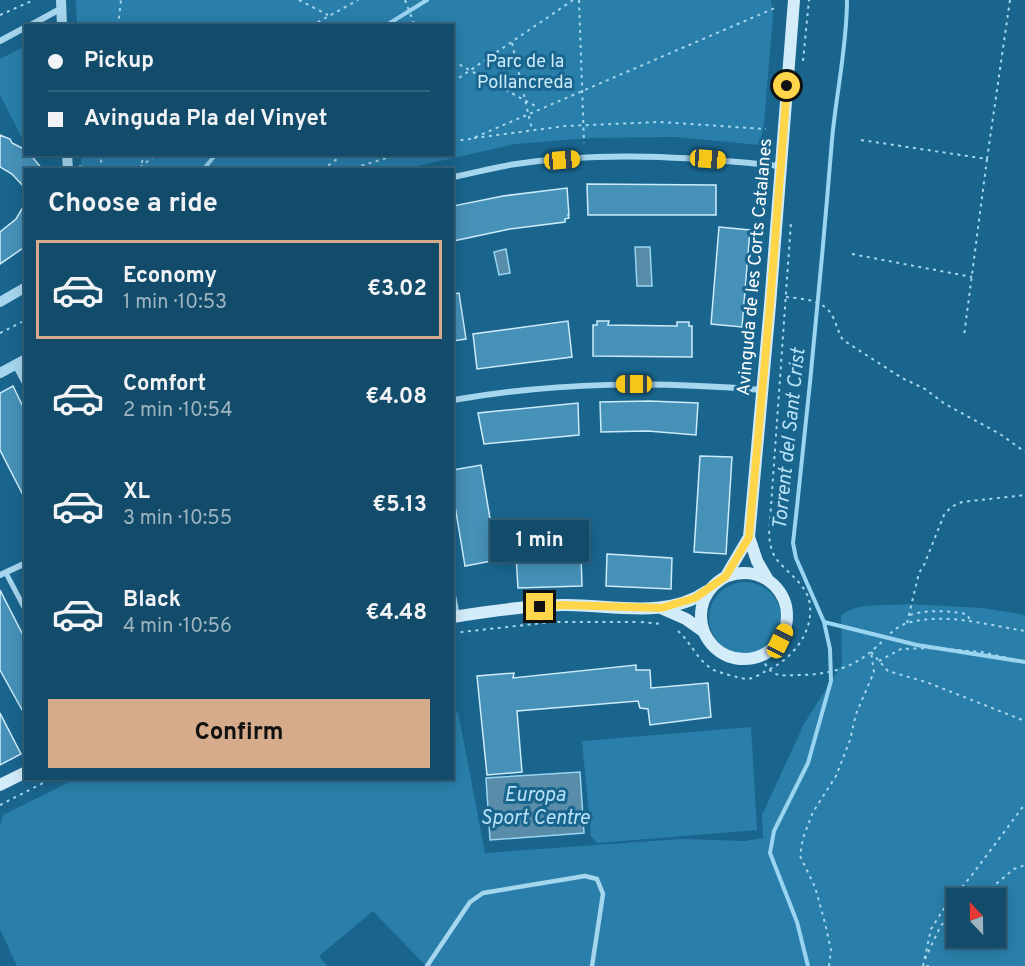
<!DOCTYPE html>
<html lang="en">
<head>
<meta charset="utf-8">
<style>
  body { margin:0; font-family:Overpass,sans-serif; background:#1c5370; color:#f1f3f6; height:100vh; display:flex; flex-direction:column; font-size:22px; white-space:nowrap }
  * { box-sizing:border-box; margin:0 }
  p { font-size:20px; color:#9db4c1 }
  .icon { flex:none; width:33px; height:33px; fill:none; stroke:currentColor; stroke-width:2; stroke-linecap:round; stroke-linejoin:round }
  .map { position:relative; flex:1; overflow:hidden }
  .details { position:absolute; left:24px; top:168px; width:430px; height:612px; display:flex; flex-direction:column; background:#134c6a; border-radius:0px; box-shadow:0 3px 15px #0003,0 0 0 2px #32637e }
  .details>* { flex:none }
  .hud { position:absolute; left:24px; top:24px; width:430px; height:132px; border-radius:0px; box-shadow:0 3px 15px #0003,0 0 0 2px #32637e; display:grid; align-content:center; height:132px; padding:0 24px; background:#134c6a }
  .needle { width:39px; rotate:338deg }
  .buttons { position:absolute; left:946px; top:888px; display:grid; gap:12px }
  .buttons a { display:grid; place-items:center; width:60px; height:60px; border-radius:0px; background:#134c6a; box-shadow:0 3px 15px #0003,0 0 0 2px #32637e; font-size:30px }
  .end { position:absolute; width:27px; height:27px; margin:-14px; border:8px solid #ffd54a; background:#111; box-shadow:0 0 0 3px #111 }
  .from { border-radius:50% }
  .bubble { position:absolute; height:42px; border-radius:0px; background:#134c6a; box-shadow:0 3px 15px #0003,0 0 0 2px #32637e; font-size:20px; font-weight:700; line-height:42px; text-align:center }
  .car { position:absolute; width:18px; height:36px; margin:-18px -9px; border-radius:8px; box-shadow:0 0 4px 2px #0007; background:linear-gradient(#f5c518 24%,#345 0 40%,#f5c518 0 76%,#345 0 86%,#f5c518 0) }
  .hud b { display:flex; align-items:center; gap:21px; height:57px; font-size:22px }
  .hud b+b { border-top:2px solid #32637e }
  .hud i { width:15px; height:15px; background:#f1f3f6 }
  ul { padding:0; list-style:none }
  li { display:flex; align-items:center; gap:18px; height:99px; margin:0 12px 9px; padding:0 12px; border:3px solid transparent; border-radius:0px }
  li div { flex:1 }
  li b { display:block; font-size:22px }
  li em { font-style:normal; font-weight:700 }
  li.selected { border-color:#d6ab8b }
  li>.icon { width:54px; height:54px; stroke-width:1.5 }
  h2 { padding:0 24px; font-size:27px; line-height:72px }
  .primary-button { display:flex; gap:12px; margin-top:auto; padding:12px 24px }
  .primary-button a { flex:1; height:69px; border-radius:0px; background:#d6ab8b; color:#111; font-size:24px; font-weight:700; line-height:69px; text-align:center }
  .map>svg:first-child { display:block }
  .green { fill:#297faa; fill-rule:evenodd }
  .water { fill:#588ca8; stroke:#99d4f1; stroke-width:1.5 }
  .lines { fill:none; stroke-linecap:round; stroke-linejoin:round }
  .stream { stroke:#99d4f1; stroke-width:4 }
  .building { fill:#4691b8; stroke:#ccebfa; stroke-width:1.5 }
  .path { stroke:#a6d6ee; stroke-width:2; stroke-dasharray:3 4.5; stroke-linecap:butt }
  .service { stroke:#a6d6ee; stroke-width:4.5 }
  .pedestrian { stroke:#a6d6ee; stroke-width:5 }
  .minor { stroke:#a6d6ee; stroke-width:6 }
  .tertiary { stroke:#a6d6ee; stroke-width:10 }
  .secondary { stroke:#d3ecfa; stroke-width:12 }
  .route { stroke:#ffd54a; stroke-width:8 }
  .labels { text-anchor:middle; stroke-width:6; stroke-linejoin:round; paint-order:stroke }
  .park-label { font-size:18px; fill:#ccebfa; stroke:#19658e }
  .street-label { font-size:18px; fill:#fff; stroke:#19658e }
  .water-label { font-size:20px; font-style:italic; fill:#b6e1f6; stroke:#19658e }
</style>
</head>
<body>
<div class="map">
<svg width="1025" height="966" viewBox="0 0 1025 966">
  <rect width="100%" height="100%" fill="#19658e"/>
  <path class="green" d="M 76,0 L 771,0 L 773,15 L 764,123 L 760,145 L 675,137 L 592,138 L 515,144 L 404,169 L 81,169 L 81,154 L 453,154 L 453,26 L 77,25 Z
    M 25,46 L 25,139 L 21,136 L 0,95 L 0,59 Z
    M709 618a36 36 0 1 1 72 0a36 36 0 1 1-72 0Z
    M 908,604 L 982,608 L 1025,615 L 1025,966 L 426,966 L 373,911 L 319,956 L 327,966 L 17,966 L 0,929 L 0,825 L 3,815 L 75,779 L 453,778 L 453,713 L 458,712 L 485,853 L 681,839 L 745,841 L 763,838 L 762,815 L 804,724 L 842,664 L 841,615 C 862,601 884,607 908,604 ZM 957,898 L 996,898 L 996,938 L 957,938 Z
    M 751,727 L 757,830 L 597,843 L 591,836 L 582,741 Z"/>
  <path class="water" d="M 635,247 L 650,247 L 652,286 L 637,286 Z
    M 506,249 L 510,273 L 499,275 L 494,252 Z
    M 580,772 L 584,833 L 490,840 L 486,778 Z"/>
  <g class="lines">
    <path class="stream" d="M 385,26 L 427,0
      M 203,170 L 216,154
      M 824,622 L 917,645 L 1025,662
      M 808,966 L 797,922 L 770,853 L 774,831 L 808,763 L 831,681 L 830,649 L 824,622 L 796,558 L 793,543 C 808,409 821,275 832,140 C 836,94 847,47 847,0"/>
  </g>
  <path class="building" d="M 0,135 L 10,139 L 12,143 L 26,150 L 26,154 L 30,154 L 43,170 L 26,170 L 26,189 L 12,174 L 0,167 Z
    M 587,184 L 716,185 L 716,215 L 588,215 Z
    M 567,188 L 569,215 L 568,215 L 569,218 L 565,219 L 565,222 L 510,229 L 453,241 L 453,206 L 503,196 Z
    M 26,202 L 26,246 L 0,264 L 0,232 L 16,219 Z
    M 719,227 L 750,230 L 742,327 L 711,324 Z
    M 459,293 L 466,339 L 453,341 L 453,294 Z
    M 568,321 L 572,357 L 477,369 L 473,334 Z
    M 597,321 L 609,321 L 608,325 L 677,326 L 677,322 L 689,322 L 689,326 L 692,326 L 692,357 L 593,356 L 593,325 L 597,325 Z
    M 13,386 L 26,413 L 26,501 L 0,450 L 0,393 Z
    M 649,401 L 698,403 L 696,435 L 648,431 L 601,432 L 600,402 Z
    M 578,403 L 579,435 L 484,444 L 478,413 Z
    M 700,456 L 732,457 L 726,554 L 694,552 Z
    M 481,465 L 497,560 L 465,566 L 453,494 L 453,470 Z
    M 581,554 L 582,586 L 518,588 L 516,556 Z
    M 607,554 L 672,558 L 671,589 L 606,586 Z
    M 0,590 L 26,641 L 26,717 L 0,670 Z
    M 636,665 L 636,670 L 650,670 L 651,688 L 708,683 L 711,717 L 650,725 L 648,709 L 640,708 L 638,701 L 517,711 L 522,772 L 487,775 L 477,676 L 514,673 L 513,678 Z
    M 0,713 L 21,754 L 0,765 Z"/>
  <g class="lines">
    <path class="path" d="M 299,0 L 328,15
      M 405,0 L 415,26
      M 579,0 L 584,143
      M 0,15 L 34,0
      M 118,26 L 121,0
      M 311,26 L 358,0
      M 512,43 L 532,130
      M 453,61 L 537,107
      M 803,61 L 809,0
      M 453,82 L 573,0
      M 474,138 L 566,126 L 659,122 L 766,129
      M 861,140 L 987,159 L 964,336
      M 453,141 L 471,139 L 775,8
      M 987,159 L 1010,0
      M 79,166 L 95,170
      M 100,170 L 102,154
      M 133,170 L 140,167 L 157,154
      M 139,170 L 145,154
      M 322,170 L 344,154
      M 347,170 L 400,154
      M 852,254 L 972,277
      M 786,297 C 803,299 824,299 833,317 C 837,325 838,332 843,340 L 902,378 L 925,389 L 945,404 L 1000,434 L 1025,452
      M 0,333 L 26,320
      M 910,615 C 929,609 948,611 967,614 L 971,622
      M 641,622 L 662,624
      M 907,623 L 919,573 L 924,565 L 944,515 L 951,507 L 962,502 L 1025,495
      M 678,631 C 691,642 699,664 716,671 C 725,674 738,678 747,679 C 752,679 759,675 764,672 C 790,661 813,635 810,605 C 807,583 786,573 775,557 C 771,550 770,543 769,535 L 791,222
      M 453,633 L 552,622 L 636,622
      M 871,652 L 888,671 L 926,682 L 1025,721
      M 761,657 C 772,677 776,676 798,675 C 826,675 852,669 874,649 C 887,638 894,626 911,622 C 948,613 988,625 1025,631
      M 879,661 L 901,649 L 934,648 L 982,652 L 1025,662
      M 0,805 L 53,778
      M 979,898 L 1014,869 L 1025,865
      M 925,959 L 941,925 L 957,914
      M 829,966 L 831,950 L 825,923 L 815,887 L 800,856 L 803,838 L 813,812 L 836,776 L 850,740 L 856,714 L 874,672 L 871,652
      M 923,966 L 931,929 L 943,910 L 972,875 L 1025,804
      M 926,966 L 932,966"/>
    <path class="service" d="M 427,966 L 470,902 L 483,893 L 585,876 L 597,879 L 603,894 L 592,966"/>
    <path class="pedestrian" d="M 6,573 L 26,611"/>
    <path class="minor" d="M 29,26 L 62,8
      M 0,41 L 26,27
      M 453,177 C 474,173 495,167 516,164 C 603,151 692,157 780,166
      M 453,400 C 558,382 657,381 762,390
      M 0,575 L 26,563
      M 453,595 L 457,616"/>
    <path class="tertiary" d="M 61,0 L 62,26
      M 67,154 L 68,170
      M 0,302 L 26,287
      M 17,364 L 26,381
      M 0,373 L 26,359"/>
    <path class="secondary" d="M701 616a43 43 0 1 1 86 0a43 43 0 1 1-86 0Z
      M 726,576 L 749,537
      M 768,580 L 757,561 L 749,537 L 770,305 L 794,0
      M 661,608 L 686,619 L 703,631
      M 453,617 C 489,611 527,606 563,605 C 609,604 666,620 707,591
      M 0,785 L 26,772"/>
  </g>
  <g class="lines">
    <path class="route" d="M 540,607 L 562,605 L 661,608 L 695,598 L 726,576 L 749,537 L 770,305 L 787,86"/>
  </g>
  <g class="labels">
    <g class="park-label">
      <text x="525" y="67">Parc de la<tspan x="525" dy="21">Pollancreda</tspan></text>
    </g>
    <g class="street-label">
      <text transform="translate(754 267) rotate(-85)" y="6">Avinguda de les Corts Catalanes</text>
    </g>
    <g class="water-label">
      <text transform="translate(788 439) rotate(-84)" y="7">Torrent del Sant Crist</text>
      <text x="535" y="801">Europa<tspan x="535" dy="23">Sport Centre</tspan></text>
    </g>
  </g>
</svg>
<div class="buttons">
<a><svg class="needle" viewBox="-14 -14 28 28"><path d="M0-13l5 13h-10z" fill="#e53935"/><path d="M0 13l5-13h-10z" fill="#9db4c1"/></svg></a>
</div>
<i class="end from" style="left:787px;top:86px"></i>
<i class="end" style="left:540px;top:607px"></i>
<div class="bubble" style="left:490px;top:520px;width:99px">1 min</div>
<i class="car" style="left:708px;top:159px;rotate:94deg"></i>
<i class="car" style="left:562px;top:160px;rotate:85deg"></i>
<i class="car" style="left:634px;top:384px;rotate:270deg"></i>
<i class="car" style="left:780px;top:641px;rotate:26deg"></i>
<div class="hud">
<b><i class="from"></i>Pickup</b>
<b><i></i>Avinguda Pla del Vinyet</b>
</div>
<section class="details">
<h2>Choose a ride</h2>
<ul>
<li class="selected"><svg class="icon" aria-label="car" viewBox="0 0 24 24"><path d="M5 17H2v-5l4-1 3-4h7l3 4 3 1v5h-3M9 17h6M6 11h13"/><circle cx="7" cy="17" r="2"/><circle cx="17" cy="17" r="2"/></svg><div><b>Economy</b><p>1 min · 10:53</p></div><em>€3.02</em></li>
<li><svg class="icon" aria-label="car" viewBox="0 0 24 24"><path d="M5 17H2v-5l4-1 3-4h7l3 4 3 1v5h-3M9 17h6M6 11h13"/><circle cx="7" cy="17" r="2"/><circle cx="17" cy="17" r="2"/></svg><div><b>Comfort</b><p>2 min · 10:54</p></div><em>€4.08</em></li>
<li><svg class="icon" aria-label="car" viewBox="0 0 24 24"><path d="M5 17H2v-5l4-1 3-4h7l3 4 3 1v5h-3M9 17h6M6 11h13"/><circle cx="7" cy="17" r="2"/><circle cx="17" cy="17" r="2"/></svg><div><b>XL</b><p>3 min · 10:55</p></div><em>€5.13</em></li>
<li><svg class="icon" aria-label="car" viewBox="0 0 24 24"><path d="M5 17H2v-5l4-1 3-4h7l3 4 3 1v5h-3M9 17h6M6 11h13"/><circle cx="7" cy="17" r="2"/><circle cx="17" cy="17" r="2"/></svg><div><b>Black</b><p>4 min · 10:56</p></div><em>€4.48</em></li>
</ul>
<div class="primary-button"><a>Confirm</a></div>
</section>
</div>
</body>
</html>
